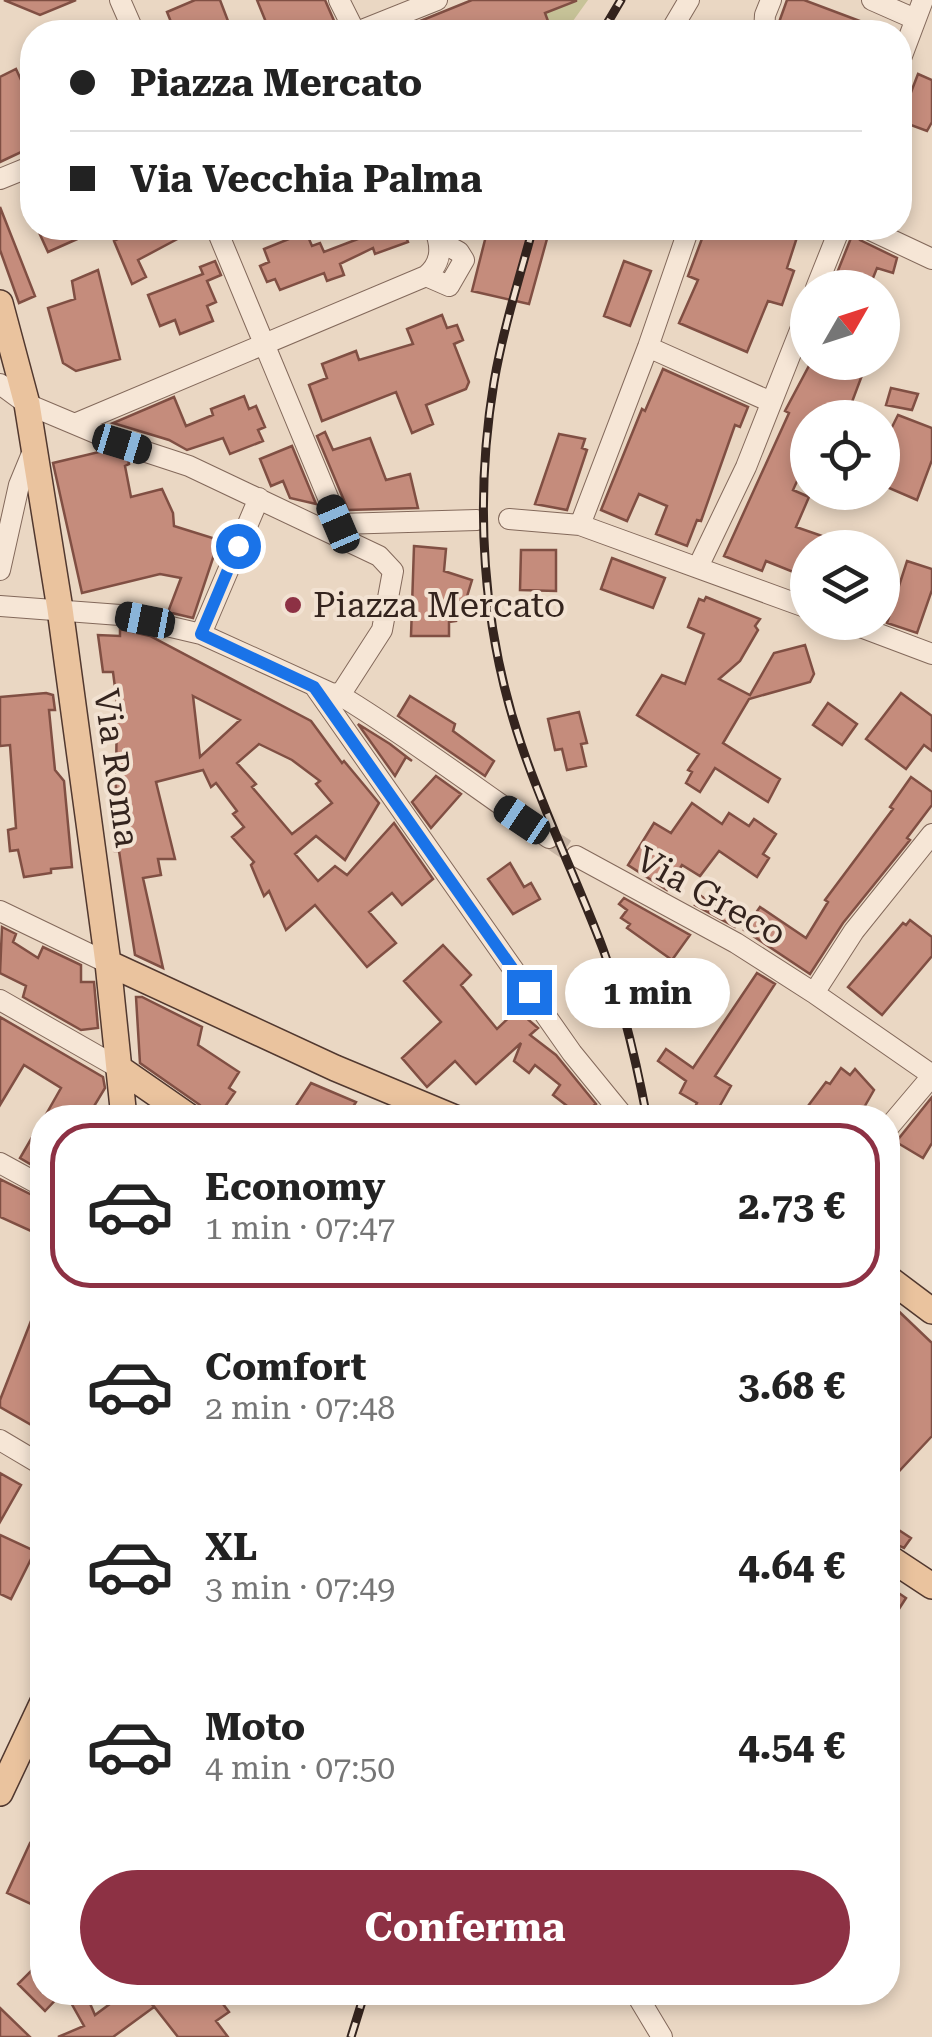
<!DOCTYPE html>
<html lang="it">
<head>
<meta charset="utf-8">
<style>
  body { margin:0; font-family:"Roboto Serif",serif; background:#f6f6f6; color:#222; height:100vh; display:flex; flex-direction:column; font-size:38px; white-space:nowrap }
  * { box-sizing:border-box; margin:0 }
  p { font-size:32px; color:#767676 }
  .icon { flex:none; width:55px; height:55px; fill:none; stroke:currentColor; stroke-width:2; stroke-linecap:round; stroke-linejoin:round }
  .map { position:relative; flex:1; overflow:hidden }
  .panel { position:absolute; left:30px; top:1105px; width:870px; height:900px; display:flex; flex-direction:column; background:#fff; border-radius:40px; box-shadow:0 5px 15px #0003 }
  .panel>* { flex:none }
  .hud { position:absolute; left:20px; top:20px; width:892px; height:220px; border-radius:40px; box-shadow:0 5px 15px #0003; display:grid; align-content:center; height:220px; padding:0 50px; background:#fff }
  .needle { width:65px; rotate:51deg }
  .tools { position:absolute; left:790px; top:270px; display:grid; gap:20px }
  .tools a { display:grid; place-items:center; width:110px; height:110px; border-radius:50%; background:#fff; box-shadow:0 5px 15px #0003; font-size:50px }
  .end { position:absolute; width:45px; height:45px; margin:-22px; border:12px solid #1a73e8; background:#fff; box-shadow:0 0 0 5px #fff }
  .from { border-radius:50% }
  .bubble { position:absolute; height:70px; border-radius:35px; background:#fff; box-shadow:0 5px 15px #0003; font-size:32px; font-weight:700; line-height:70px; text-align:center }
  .car { position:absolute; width:30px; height:60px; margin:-30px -15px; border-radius:12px; box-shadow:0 0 8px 2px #0007; background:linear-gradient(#222 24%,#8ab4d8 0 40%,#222 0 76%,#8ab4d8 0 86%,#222 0) }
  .hud b { display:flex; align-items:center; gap:35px; height:95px; font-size:38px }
  .hud b+b { border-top:2px solid #e0e0e0 }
  .hud i { width:25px; height:25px; background:#222 }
  ul { padding:18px 0 0; list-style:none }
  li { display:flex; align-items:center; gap:30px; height:165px; margin:0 20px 15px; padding:0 30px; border:5px solid transparent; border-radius:40px }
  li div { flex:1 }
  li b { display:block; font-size:38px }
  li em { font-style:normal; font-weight:700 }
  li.current { border-color:#8d3144 }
  li>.icon { width:90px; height:90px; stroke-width:1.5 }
  .cta { display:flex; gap:20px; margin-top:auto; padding:20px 50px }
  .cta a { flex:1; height:115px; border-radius:60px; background:#8d3144; color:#fff; font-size:40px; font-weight:700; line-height:115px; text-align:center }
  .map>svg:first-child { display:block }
  .green { fill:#c7c398 }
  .building { fill:#c58c7c; stroke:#804f43; stroke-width:2.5; fill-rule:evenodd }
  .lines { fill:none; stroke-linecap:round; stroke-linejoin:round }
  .minor-tunnel { stroke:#c6b3a2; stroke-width:20; stroke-dasharray:20 10; stroke-linecap:butt }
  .minor-casing { stroke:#83695b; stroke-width:22 }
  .major-casing { stroke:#51382f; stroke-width:28 }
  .minor { stroke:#f6e6d6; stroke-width:20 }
  .major { stroke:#eac39e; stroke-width:25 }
  .rail-casing { stroke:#34241e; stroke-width:9 }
  .rail { stroke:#f2e2d2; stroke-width:5; stroke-dasharray:15; stroke-linecap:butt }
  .route { stroke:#1a73e8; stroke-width:12 }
  .poi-dot { fill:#8d3144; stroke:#f2e2d2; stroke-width:4 }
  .labels { text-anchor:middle; stroke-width:8; stroke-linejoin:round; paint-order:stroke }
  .poi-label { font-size:35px; fill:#34241e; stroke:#f2e2d2; text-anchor:start }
  .street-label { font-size:35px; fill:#34241e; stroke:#f2e2d2 }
</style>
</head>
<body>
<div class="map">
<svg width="932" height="2037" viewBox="0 0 932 2037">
  <rect width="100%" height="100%" fill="#ead7c3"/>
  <path class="green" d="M 472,0 L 588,0 L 565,32 L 391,32 Z"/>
  <path class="building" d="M 4,0 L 76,0 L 40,15 Z
    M 195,0 L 220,0 L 228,21 L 219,24 L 222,32 L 175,32 L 167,12 Z
    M 257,0 L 325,0 L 335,23 L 310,32 L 270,32 Z
    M 472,0 L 576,0 L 576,1 L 545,13 L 552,32 L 393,32 Z
    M 787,0 L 804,0 L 889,32 L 796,32 L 778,25 Z
    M 16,69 L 22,82 L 32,77 L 32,147 L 0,162 L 0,77 Z
    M 918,74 L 932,80 L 932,122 L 927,131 L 900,121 Z
    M 0,207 L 35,296 L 19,303 L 0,250 Z
    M 37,228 L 102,228 L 48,252 Z
    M 140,228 L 198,228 L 138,260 L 146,277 L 132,284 L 114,241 Z
    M 354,228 L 403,228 L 408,242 L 375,254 L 373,248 L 340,264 L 344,275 L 327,281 L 324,273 L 280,290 L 275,279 L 267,282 L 260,266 L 269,262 L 264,249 L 306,232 L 312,246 L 320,243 L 324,252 L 358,239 Z
    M 488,228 L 550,228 L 529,304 L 472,291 Z
    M 706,228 L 800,228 L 787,268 L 794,271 L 782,305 L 768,301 L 747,352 L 679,323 L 698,280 L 688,276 Z
    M 853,233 L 860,240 L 897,258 L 893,273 L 877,268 L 869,288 L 831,288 Z
    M 215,261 L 221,275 L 207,281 L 216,302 L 207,306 L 213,321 L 180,334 L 175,320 L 160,326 L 148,295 L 203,274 L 200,267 Z
    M 624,261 L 651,271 L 630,326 L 604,316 Z
    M 98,270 L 120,359 L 76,371 L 63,363 L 48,308 L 75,299 L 72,281 Z
    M 442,315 L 447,328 L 457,325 L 463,340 L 454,344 L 469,382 L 466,389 L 426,405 L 433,424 L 412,433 L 396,392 L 322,421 L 309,385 L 327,378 L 322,364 L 356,351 L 359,360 L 413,344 L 407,329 Z
    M 811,362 L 867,362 L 852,402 L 841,418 L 808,418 L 808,457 L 793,490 L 809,497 L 796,527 L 848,545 L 808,548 L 808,578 L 766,561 L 762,571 L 724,556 L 789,413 L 785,411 Z
    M 663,369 L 748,407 L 740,427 L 735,425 L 701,521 L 697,520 L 687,546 L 656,534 L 667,506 L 639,494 L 627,521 L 601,510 L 642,409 L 645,411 Z
    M 891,388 L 918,394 L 912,410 L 886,405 Z
    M 244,396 L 249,409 L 256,406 L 265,427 L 258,430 L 263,441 L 230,454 L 223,438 L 187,450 L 169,440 L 113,423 L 174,397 L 186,426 L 213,415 L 211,409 Z
    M 898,415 L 932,428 L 932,460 L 917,500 L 882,485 L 882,447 Z
    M 325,432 L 333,450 L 370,438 L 386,480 L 410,474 L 418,508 L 348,510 L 317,436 Z
    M 559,434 L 585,439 L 582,448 L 587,450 L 567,510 L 535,504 Z
    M 292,446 L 316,504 L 290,498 L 283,481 L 271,486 L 260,459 Z
    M 103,451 L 128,460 L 129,464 L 125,466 L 131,497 L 162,489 L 173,513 L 174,526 L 219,540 L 193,618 L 168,612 L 181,578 L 160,574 L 82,593 L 53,463 Z
    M 414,546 L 446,549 L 444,571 L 472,580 L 465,603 L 454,600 L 456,621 L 449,622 L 449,636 L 411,636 Z
    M 521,550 L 556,550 L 556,591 L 520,590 Z
    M 612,558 L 665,578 L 653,608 L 601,589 Z
    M 907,561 L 932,569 L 932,590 L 917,633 L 887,623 Z
    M 706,597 L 760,619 L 755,626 L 758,630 L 740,661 L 719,679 L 750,695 L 774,653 L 805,645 L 814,674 L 810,682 L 749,699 L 723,743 L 780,779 L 768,802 L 715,768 L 700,792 L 686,783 L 692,772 L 688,770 L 699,754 L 637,715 L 662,675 L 685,684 L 704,634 L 688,627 L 699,599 L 704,601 Z
    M 120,629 L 150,636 L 311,721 L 342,763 L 344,761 L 379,803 L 345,860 L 316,836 L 295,854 L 318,881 L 335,866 L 347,875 L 394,823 L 433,879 L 402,905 L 392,893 L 369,912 L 396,943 L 367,967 L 315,905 L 286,930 L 269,891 L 264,896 L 251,865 L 254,862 L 232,837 L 244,827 L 233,814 L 237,811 L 216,783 L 211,787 L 203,770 L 156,782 L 175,859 L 158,859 L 161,875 L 143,878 L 163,968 L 135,955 L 119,851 L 115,851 L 117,703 L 113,672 L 103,672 L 98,635 L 120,636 ZM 193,696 L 240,720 L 200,757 ZM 259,744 L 292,760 L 320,781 L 316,784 L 332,803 L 292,834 L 252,787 L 256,784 L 237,763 Z
    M 46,693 L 53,695 L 55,710 L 49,710 L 55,770 L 64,781 L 72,867 L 51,869 L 51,873 L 24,877 L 18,850 L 10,851 L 8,830 L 16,828 L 10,745 L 0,746 L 0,697 Z
    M 901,693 L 932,716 L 932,751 L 924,745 L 906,769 L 866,739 Z
    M 410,696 L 455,724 L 453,731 L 494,761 L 485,776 L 398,716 Z
    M 828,703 L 857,724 L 842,745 L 813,725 Z
    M 579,712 L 587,743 L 581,744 L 586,766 L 567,770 L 562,749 L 555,750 L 548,719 Z
    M 358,724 L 390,744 L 412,761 L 406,757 L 395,776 Z
    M 436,776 L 461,794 L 431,828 L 412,802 Z
    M 911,777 L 932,792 L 932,805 L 907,838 L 910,840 L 843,923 L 810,974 L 744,930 L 760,907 L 806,938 L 828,902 L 825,900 L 893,809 L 890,807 Z
    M 692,803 L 722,824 L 729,813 L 749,826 L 754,819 L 776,834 L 763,854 L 769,858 L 757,877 L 719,851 L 700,876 L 682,865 L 667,890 L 628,865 L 654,823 L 671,833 Z
    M 510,863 L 524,887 L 531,883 L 540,899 L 513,914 L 488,879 Z
    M 701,896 L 740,921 L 735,927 L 695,905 Z
    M 624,898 L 690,935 L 672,960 L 627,928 L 630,924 L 621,918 L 627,910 L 619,904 Z
    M 910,920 L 932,937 L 932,956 L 882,1015 L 848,987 L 903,923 L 906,925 Z
    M 2,927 L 16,934 L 13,942 L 38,958 L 43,947 L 81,965 L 81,982 L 94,982 L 98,1028 L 81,1030 L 23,997 L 26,986 L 0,973 Z
    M 443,945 L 471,975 L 461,985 L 497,1029 L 517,1010 L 538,1028 L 530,1035 L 556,1055 L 596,1104 L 580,1116 L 553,1095 L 560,1085 L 535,1065 L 529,1073 L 514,1061 L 521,1043 L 476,1084 L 455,1061 L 427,1087 L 402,1058 L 441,1022 L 404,981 Z
    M 757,973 L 775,984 L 715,1076 L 731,1086 L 713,1118 L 689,1118 L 697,1103 L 680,1093 L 686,1081 L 658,1061 L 666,1049 L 693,1068 Z
    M 136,997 L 142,997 L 202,1027 L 198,1045 L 239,1072 L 229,1088 L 235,1092 L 222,1111 L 217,1108 L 211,1118 L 207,1118 L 200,1105 L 140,1063 Z
    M 0,1017 L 103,1077 L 105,1088 L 87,1118 L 44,1118 L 61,1088 L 24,1065 L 0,1105 Z
    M 841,1068 L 850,1075 L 855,1069 L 874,1090 L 858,1118 L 799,1118 L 826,1082 L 830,1084 Z
    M 311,1083 L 356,1102 L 346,1118 L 288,1118 Z
    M 932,1097 L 932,1143 L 923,1158 L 896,1142 Z
    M 42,1120 L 42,1171 L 20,1158 Z
    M 0,1179 L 42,1200 L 42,1236 L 0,1217 Z
    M 42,1293 L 42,1431 L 0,1407 L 0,1400 Z
    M 888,1301 L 932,1343 L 932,1436 L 888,1483 Z
    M 0,1473 L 21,1485 L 0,1522 Z
    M 888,1523 L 911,1538 L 904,1548 L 888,1541 Z
    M 0,1535 L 35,1551 L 11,1599 L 0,1594 Z
    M 894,1590 L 906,1598 L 888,1626 L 888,1599 Z
    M 30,1843 L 42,1848 L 42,1909 L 7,1893 Z
    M 32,1970 L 42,1981 L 42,1992 L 63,1992 L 45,2011 L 18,1984 Z
    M 65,1992 L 85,1992 L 95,2015 L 126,1992 L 143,1992 L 154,2007 L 113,2037 L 58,2037 L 84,2026 Z
    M 159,1992 L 194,1992 L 199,2000 L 208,1992 L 214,1992 L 229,2012 L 216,2021 L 228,2037 L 178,2037 L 149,2000 Z
    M 0,2008 L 30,2037 L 0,2037 Z"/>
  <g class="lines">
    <path class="minor-tunnel" d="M 549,838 L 576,856"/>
    <g class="minor-casing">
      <path id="minor" d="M 120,0 L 134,32
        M 339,0 L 355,32
        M 872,0 L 915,19
        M 357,32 L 437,0
        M 670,32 L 689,0
        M 764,32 L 765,15 L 771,0
        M 900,61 L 923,0
        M 0,179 L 32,166
        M 216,228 L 339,524
        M 866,228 L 932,259
        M 426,276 L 449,286 L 464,260 L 459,252 L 439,241
        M 816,288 L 840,228
        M 648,347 L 771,402
        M 0,384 L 27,404 L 122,444 L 189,466 L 379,556 L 393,571 L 382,630 L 342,692 L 333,694 L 201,634 L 120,615 L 0,606
        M 77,423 L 426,276 C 442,263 442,246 434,228
        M 509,519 L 580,525 L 808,608
        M 339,524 L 477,520
        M 580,525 L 648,347 L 689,228
        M 698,567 L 746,467 L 808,310
        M 0,570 L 19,485 L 33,451
        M 847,622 L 932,654
        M 201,634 L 259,498
        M 315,687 L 572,1053 L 625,1118
        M 342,692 L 346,699 C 416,742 481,792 549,838
        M 576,856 L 736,943 L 814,993 L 932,1075
        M 0,911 L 108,963
        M 814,993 L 854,931 L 932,834
        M 0,1000 L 119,1068
        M 888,1128 L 932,1076
        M 0,1163 L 42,1186
        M 0,1440 L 42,1465
        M 635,1992 L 662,2037"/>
    </g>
    <g class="major-casing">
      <path id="major" d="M 0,303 L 27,404 L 60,609 L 108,963 L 124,1118
        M 108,963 L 335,1068 L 455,1118
        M 119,1068 L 191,1118
        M 888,1278 L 932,1311
        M 888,1557 L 932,1586
        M 0,1793 L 42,1704"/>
    </g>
    <use href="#minor" class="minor"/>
    <use href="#major" class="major"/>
    <g class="rail-casing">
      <path id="rail" d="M 602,32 L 621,0
        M 533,228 C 519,279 503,330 494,382 C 474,502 482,629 521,744 C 544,813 577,880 603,949 C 623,1004 636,1060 647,1118
        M 351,2037 L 365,1992"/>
    </g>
    <use href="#rail" class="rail"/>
  </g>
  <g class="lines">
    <path class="route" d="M 238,546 L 201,634 L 314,687 L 529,992"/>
  </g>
  <circle class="poi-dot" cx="293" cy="605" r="10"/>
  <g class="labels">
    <g class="poi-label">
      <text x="313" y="617">Piazza Mercato</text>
    </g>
    <g class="street-label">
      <text transform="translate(117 768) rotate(82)" y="12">Via Roma</text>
      <text transform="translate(711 896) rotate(29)" y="12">Via Greco</text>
    </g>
  </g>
</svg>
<div class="tools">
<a><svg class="needle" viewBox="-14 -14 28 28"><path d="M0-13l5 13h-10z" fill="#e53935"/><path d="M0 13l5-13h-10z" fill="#767676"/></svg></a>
<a><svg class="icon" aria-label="locate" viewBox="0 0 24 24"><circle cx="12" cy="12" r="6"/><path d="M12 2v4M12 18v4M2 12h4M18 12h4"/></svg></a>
<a><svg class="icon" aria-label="layers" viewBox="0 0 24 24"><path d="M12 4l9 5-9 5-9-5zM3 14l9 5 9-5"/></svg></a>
</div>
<i class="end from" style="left:238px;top:546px"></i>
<i class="end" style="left:529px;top:992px"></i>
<div class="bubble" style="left:565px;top:958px;width:165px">1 min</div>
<i class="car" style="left:122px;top:444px;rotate:107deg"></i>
<i class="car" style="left:338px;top:524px;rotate:337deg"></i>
<i class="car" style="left:145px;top:620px;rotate:281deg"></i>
<i class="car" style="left:522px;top:820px;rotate:304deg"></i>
<div class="hud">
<b><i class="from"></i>Piazza Mercato</b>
<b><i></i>Via Vecchia Palma</b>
</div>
<section class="panel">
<ul>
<li class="current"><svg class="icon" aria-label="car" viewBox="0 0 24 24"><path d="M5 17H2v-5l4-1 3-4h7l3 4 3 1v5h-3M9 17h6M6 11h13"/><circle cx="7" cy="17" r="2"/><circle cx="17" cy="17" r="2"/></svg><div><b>Economy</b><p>1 min · 07:47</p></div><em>2.73 €</em></li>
<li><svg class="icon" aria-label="car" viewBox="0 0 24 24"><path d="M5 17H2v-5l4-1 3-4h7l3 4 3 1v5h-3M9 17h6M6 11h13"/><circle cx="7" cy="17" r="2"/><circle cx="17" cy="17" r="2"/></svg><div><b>Comfort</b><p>2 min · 07:48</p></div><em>3.68 €</em></li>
<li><svg class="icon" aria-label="car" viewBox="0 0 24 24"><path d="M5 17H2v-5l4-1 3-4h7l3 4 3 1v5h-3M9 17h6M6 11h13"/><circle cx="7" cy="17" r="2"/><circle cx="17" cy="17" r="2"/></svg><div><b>XL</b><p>3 min · 07:49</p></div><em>4.64 €</em></li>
<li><svg class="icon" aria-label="car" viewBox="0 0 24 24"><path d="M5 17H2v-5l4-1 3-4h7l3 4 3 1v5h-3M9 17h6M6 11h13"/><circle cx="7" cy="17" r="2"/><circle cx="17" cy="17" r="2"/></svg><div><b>Moto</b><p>4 min · 07:50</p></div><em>4.54 €</em></li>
</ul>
<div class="cta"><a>Conferma</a></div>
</section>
</div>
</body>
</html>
